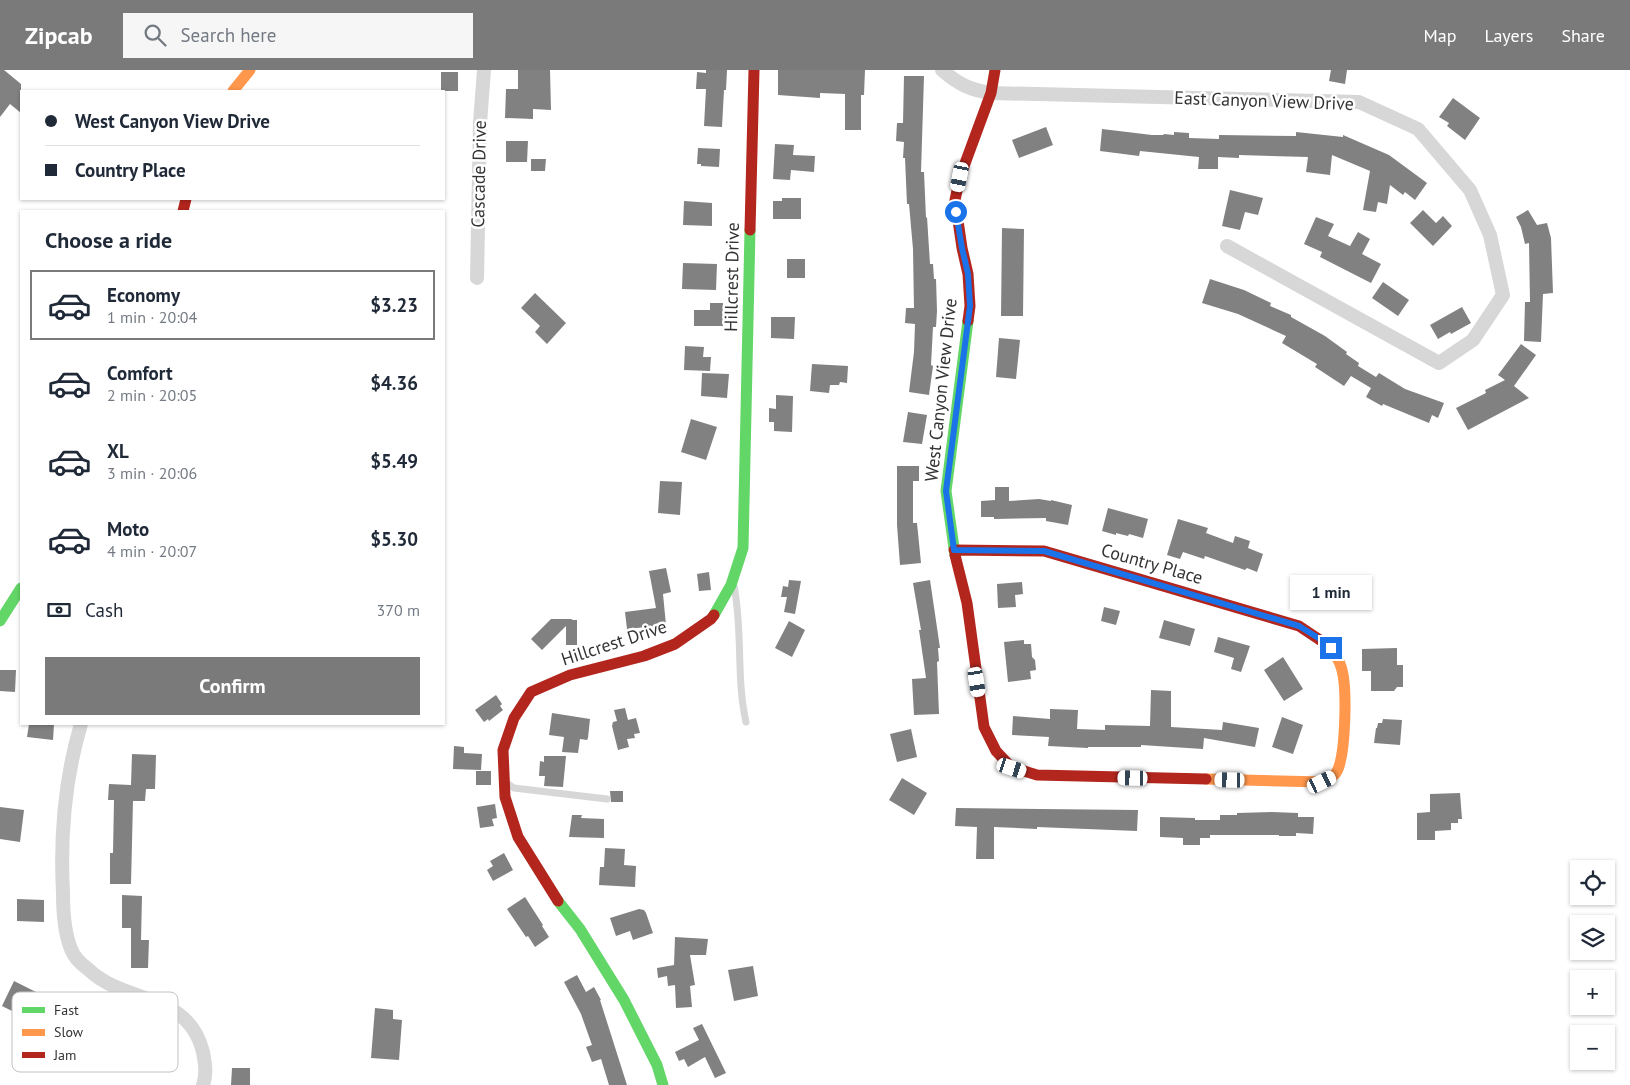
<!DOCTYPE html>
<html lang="en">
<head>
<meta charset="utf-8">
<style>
  body { margin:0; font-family:"PT Sans",sans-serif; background:#f6f6f7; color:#1f2937; height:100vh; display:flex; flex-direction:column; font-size:19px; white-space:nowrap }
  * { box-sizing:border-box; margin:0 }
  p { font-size:16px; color:#747a83 }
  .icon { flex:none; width:28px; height:28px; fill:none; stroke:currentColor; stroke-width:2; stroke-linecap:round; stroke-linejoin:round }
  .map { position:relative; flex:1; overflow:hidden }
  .details { position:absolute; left:20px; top:140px; width:425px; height:515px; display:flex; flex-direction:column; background:#fff; border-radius:0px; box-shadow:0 1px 4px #0004 }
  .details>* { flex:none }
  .banner { position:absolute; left:20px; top:20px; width:425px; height:110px; border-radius:0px; box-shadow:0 1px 4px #0004; display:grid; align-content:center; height:110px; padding:0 25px; background:#fff }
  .controls { position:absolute; left:1570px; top:790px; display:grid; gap:10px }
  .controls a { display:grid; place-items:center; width:45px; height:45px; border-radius:0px; background:#fff; box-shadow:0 1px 4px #0004; font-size:25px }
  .end { position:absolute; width:22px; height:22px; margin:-11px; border:6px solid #1a73e8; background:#fff; box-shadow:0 0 0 2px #fff }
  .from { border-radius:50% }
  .bubble { position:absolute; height:35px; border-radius:0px; background:#fff; box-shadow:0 1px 4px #0004; font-size:16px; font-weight:600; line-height:35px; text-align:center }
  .car { position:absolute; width:15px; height:30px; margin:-15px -8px; border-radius:6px; box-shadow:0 0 4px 1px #0007; background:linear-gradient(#fff 24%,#345 0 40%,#fff 0 76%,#345 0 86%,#fff 0) }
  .banner b { display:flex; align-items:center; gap:18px; height:48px; font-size:19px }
  .banner b+b { border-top:1px solid #e0e1e3 }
  .banner i { width:12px; height:12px; background:#1f2937 }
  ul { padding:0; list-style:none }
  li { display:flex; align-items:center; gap:15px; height:70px; margin:0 10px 8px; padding:0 15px; border:2px solid transparent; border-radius:0px }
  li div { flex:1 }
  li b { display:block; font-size:19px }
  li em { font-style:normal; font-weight:600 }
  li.active { border-color:#7a7a7a }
  li>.icon { width:45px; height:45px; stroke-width:1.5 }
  h2 { padding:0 25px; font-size:22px; line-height:60px }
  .pay { display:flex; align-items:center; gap:12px; height:55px; padding:0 25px; font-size:19px }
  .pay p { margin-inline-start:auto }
  .primary-button { display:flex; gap:10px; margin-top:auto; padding:10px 25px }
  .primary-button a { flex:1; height:58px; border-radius:0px; background:#7a7a7a; color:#fff; font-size:20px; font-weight:600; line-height:58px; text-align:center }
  header { display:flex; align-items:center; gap:30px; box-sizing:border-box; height:70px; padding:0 25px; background:#7a7a7a; color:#fff }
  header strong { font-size:24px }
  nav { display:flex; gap:28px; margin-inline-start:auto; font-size:18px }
  .search { width:350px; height:45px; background:#f6f6f7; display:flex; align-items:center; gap:12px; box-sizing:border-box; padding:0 18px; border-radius:0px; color:#747a83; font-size:19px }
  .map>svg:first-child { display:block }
  .building { fill:#818181 }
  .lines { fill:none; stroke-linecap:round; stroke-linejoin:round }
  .lane { stroke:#d7d7d7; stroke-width:7 }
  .street { stroke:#d7d7d7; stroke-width:14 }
  .fast { stroke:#63d668; stroke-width:11 }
  .slow { stroke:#ff974d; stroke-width:11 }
  .jam { stroke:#b3261e; stroke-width:11 }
  .route { stroke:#1a73e8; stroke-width:6 }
  .labels { text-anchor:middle; stroke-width:5; stroke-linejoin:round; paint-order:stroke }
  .street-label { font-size:18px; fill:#333; stroke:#fff }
  .key { fill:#fff; stroke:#c2c2c2; stroke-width:1 }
  .key-label { font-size:14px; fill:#333 }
</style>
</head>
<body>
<header>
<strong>Zipcab</strong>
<div class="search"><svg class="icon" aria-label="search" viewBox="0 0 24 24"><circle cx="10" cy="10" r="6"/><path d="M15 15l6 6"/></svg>Search here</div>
<nav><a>Map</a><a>Layers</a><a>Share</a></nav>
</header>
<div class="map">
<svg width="1630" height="1015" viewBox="0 0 1630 1015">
  <rect width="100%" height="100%" fill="#fff"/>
  <path class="building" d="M 0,0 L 4,0 L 21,14 L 21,43 L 10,34 L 0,47 Z
    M 518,0 L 550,0 L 551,40 L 533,39 L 533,49 L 505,48 L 506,19 L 518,19 Z
    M 706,0 L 727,0 L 726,20 L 724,20 L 722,57 L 704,56 L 706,19 L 696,19 L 697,2 L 706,3 Z
    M 778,0 L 865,0 L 864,25 L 861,25 L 861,60 L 845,60 L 845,24 L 820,23 L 820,28 L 778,25 Z
    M 1331,0 L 1347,0 L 1345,14 L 1329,11 Z
    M 441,2 L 458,2 L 458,21 L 441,21 Z
    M 904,6 L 924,6 L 921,102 L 924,102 L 926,148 L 927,147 L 930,194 L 933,194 L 934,209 L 936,209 L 937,241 L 936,257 L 933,257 L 931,295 L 933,296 L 929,325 L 909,322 L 914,282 L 915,254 L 905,253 L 906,238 L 914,238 L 913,179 L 909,134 L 907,134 L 905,88 L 903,88 L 904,72 L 896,71 L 897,53 L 903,53 Z
    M 1453,28 L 1480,48 L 1465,70 L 1447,56 L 1449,53 L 1439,47 Z
    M 1046,57 L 1053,75 L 1019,88 L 1012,70 Z
    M 1102,59 L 1152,65 L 1163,65 L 1164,64 L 1174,65 L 1174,62 L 1189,63 L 1189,68 L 1219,69 L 1219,65 L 1296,66 L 1296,62 L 1343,67 L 1343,65 L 1389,85 L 1427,113 L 1415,130 L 1405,122 L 1403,125 L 1390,115 L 1387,134 L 1378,132 L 1376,142 L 1363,140 L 1370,101 L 1332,85 L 1330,105 L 1306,102 L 1308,87 L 1239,85 L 1239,88 L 1218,87 L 1218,99 L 1198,99 L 1199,87 L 1140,81 L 1139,86 L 1100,81 Z
    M 506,71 L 528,71 L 527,92 L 506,92 Z
    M 775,74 L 794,75 L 793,85 L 815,86 L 814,102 L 791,100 L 790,110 L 773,109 Z
    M 698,78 L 720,79 L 719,97 L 701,96 L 701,94 L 697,94 Z
    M 531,89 L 546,89 L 545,101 L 531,101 Z
    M 1230,120 L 1263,128 L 1258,145 L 1245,142 L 1240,160 L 1222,156 Z
    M 782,128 L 801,128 L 801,149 L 773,149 L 773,131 L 782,131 Z
    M 684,131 L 712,133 L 712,156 L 683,155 Z
    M 1423,140 L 1436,153 L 1443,146 L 1452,156 L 1433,176 L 1410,153 Z
    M 1528,140 L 1537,155 L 1547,153 L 1551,168 L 1553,223 L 1543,224 L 1541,272 L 1524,271 L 1525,232 L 1530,232 L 1529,173 L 1525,174 L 1521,157 L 1516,147 Z
    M 1316,147 L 1334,154 L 1328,166 L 1350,176 L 1358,162 L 1370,169 L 1362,184 L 1381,194 L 1371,213 L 1320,187 L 1322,182 L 1304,174 Z
    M 1002,158 L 1024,159 L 1023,246 L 1001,246 Z
    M 787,189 L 805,189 L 805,208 L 787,208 Z
    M 683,193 L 717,194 L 716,220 L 682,219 Z
    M 1210,209 L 1244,220 L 1271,233 L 1270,236 L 1291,245 L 1291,247 L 1325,266 L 1347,282 L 1346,284 L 1359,293 L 1358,296 L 1376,307 L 1379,303 L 1405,319 L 1444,333 L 1438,348 L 1432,345 L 1429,353 L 1383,334 L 1382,336 L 1366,327 L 1371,318 L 1351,306 L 1344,316 L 1315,297 L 1317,294 L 1282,273 L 1286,266 L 1238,244 L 1202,233 Z
    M 1383,212 L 1409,230 L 1398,246 L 1372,228 Z
    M 535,223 L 566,253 L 547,274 L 535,262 L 540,256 L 521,238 Z
    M 710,233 L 723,233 L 723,256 L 694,256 L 694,240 L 710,240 Z
    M 1462,237 L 1471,253 L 1451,264 L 1450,262 L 1438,269 L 1430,255 Z
    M 771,247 L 795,247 L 794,269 L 771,268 Z
    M 999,268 L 1020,270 L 1016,309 L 996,307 Z
    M 1521,274 L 1536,285 L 1514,316 L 1529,328 L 1468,360 L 1456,338 L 1486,323 L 1485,320 L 1505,310 L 1498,305 Z
    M 685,276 L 704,277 L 703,287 L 711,287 L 710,301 L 684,300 Z
    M 812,294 L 848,296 L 847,313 L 840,312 L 839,315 L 830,315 L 829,323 L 810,321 Z
    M 702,303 L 729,304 L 727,328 L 701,326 Z
    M 776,325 L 793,326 L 792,362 L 774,361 L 774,352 L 769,352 L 769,338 L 776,339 Z
    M 908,342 L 927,345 L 922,374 L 903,372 Z
    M 691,349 L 717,357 L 706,390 L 681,382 Z
    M 897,396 L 919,396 L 919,411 L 913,411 L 913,453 L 917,453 L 921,493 L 900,495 L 897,455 Z
    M 660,411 L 682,412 L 680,445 L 658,443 Z
    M 995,417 L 1009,417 L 1009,431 L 1039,429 L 1051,431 L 1051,430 L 1072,435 L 1068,455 L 1046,451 L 1046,448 L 994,449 L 994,447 L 981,447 L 981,431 L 995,430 Z
    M 1108,438 L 1148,449 L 1143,468 L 1129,464 L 1128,466 L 1116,463 L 1116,465 L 1102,461 Z
    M 1178,449 L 1208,458 L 1206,463 L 1233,473 L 1235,466 L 1250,471 L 1248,478 L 1263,484 L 1257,502 L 1247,498 L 1245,500 L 1205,486 L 1204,489 L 1183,482 L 1180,489 L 1167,485 Z
    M 666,498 L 671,522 L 663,524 L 666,555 L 627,559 L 625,542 L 656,538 L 649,501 Z
    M 709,502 L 711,520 L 699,521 L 697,504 Z
    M 789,510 L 801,511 L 795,544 L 784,542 L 787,527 L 781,527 L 783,516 L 788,517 Z
    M 930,510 L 940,578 L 938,578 L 939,591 L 937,592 L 939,644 L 914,645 L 912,609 L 926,608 L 919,560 L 921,560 L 913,513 Z
    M 1022,512 L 1023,524 L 1015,525 L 1016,537 L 998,538 L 997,514 Z
    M 1104,537 L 1120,541 L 1116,555 L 1101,551 Z
    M 551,549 L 573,549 L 571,550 L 577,550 L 577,575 L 566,575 L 566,556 L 542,580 L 531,569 Z
    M 1164,550 L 1195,559 L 1190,576 L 1159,568 Z
    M 789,551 L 805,560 L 792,587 L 775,578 Z
    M 1218,567 L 1250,576 L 1241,602 L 1231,599 L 1234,588 L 1214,582 Z
    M 1024,570 L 1024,574 L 1031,574 L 1032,587 L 1035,590 L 1036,600 L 1030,601 L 1031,609 L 1008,612 L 1004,572 Z
    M 1397,578 L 1397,595 L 1403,595 L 1403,617 L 1397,617 L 1394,621 L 1371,621 L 1371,601 L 1362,601 L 1362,579 Z
    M 1283,587 L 1303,619 L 1284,631 L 1264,600 Z
    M 0,600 L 16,600 L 15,622 L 0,621 Z
    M 1151,620 L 1171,621 L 1171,657 L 1222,660 L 1223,652 L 1259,658 L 1255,677 L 1204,668 L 1203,679 L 1141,675 L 1141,677 L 1088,677 L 1088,678 L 1048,676 L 1049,667 L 1012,665 L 1013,646 L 1050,649 L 1050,639 L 1078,640 L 1077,659 L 1105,660 L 1105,655 L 1150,656 Z
    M 496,625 L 502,634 L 500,636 L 503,640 L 489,651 L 488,649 L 484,652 L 475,640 Z
    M 625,638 L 628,650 L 636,648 L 640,663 L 634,664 L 635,668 L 627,669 L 629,677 L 618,680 L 612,656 L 613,652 L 617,651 L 614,640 Z
    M 552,643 L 590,649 L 588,668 L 587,670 L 580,669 L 578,683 L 562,682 L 564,667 L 549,665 Z
    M 1282,647 L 1303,655 L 1293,684 L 1272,677 Z
    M 1383,649 L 1402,650 L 1400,675 L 1374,673 L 1376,658 L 1377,658 L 1378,653 L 1382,653 Z
    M 29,654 L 54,654 L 53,670 L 27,667 Z
    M 911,659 L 917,687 L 897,692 L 890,664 Z
    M 454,676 L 464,677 L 464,683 L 482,684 L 481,700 L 453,699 Z
    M 132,684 L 156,685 L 155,719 L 146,719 L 145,731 L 133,731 L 131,814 L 110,814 L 110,783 L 113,783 L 114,730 L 108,730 L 109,714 L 131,715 Z
    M 544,686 L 566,686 L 563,717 L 544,716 L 545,706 L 539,706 L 540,691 L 544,692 Z
    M 476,701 L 491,701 L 491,715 L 476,715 Z
    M 902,708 L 927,723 L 914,745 L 889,730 Z
    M 610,721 L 623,721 L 623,732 L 611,732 Z
    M 1460,723 L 1462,749 L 1458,749 L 1458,753 L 1451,753 L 1451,760 L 1435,761 L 1435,770 L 1417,770 L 1417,743 L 1430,742 L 1430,724 Z
    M 495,734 L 497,748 L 492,749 L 494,756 L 480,758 L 477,737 Z
    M 0,737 L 24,740 L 20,772 L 0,769 Z
    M 956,738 L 1138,740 L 1137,761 L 1037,757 L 1037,759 L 994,757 L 994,789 L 976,789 L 977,757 L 955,756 Z
    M 1272,742 L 1298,743 L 1298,747 L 1314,747 L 1313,764 L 1296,763 L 1296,766 L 1279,766 L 1279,765 L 1210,765 L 1210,768 L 1200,768 L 1200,775 L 1183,775 L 1183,768 L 1160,767 L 1160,747 L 1195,748 L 1195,750 L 1220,750 L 1220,745 L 1237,745 L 1237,743 Z
    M 572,745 L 582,745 L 581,748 L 604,749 L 604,768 L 569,767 Z
    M 605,778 L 625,779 L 624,795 L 636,796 L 635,817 L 599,815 L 600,797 L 604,797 Z
    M 504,783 L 513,800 L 493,811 L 487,800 L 493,796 L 490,791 Z
    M 122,825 L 142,826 L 141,870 L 149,870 L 148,898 L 131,898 L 131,858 L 122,858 Z
    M 525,827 L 543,855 L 542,856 L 549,867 L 535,877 L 528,866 L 526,867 L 507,839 Z
    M 17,829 L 44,830 L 44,852 L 17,851 Z
    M 639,839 L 644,840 L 646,843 L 653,863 L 633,870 L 630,861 L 616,866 L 610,848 Z
    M 675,867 L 708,869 L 706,885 L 690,885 L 695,915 L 690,916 L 692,937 L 676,938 L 675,915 L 668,916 L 667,906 L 658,908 L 657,898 L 674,895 Z
    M 753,896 L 758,926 L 734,931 L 728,900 Z
    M 577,905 L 586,922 L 594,917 L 601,930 L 600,930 L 627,1015 L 609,1015 L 601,989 L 592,992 L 586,977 L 592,975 L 581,944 L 564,912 Z
    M 14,911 L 40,924 L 28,949 L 2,936 Z
    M 375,938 L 393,940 L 393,949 L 402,950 L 399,990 L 371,988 Z
    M 702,954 L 726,1003 L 715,1008 L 705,987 L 688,997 L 684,989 L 679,991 L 675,982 L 699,970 L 693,958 Z
    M 232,998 L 250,998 L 250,1015 L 231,1015 Z"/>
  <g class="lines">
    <path class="lane" d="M 734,516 C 743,561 736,608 746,652
      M 507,713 L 514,718 L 607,729"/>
    <path class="street" d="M 942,0 C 958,14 970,20 991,23 L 1359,32 L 1418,59 L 1470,120 L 1490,165 L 1503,225 L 1473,270 L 1439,293 L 1227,176
      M 477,208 L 480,53 L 484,0
      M 81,654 C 65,708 60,766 63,823 C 63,841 64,862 71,879 C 74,887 81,894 88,899 C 125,935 188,921 203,982 C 205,993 207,1004 203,1015"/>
    <path class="fast" d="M 955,485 L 946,421 L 968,251
      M 714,545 L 731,515 L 743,478 L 750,160
      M 0,551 L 21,518
      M 558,831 L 580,859 L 624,930 L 657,995 L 663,1015"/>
    <path class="slow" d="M 233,21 L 250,0
      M 1206,709 L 1323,712 C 1327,710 1333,707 1336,703 C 1346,688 1347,619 1342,600 C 1340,591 1333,580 1326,574"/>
    <path class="jam" d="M 183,141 L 186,129
      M 750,160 L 754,0
      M 968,251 L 970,236 L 968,204 L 962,178 L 955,130 L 960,107 L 991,23 L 995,0
      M 954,480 L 1044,481 L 1299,556 L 1326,574
      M 955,485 L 967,533 L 984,657 L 996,681 L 1011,697 L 1037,705 L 1206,709
      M 558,831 L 518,767 L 505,727 L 503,680 L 514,648 L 531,622 L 570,605 L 644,586 L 675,574 L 711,549 L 714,545"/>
  </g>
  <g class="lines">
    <path class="route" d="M 956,142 L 962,178 L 968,204 L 970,236 L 946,421 L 954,480 L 1044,481 L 1299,556 L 1320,569 L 1331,578"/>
  </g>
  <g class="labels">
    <g class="street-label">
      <text transform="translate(1264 31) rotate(2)" y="6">East Canyon View Drive</text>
      <text transform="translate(479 104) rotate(-89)" y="6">Cascade Drive</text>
      <text transform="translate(732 207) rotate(-89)" y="6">Hillcrest Drive</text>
      <text transform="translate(941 320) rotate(-84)" y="6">West Canyon View Drive</text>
      <text transform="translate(1152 494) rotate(16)" y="6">Country Place</text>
      <text transform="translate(614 573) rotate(-18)" y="6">Hillcrest Drive</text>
    </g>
  </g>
  <rect x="12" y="922" width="166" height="80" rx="8" class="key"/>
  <rect x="22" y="937" width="23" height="6" fill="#63d668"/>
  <rect x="22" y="959" width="23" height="7" fill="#ff974d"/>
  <rect x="22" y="982" width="23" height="6" fill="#b3261e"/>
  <g class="key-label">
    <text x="54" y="945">Fast</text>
    <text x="54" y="967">Slow</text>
    <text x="54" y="990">Jam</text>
  </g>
</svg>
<div class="controls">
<a><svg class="icon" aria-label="locate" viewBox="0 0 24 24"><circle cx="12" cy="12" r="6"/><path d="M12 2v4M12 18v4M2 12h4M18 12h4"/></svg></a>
<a><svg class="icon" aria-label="layers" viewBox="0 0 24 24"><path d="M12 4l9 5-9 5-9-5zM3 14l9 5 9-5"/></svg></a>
<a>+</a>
<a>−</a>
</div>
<i class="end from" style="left:956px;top:142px"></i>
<i class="end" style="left:1331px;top:578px"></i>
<div class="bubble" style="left:1290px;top:505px;width:82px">1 min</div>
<i class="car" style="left:960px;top:107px;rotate:191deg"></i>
<i class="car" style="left:977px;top:612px;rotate:171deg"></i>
<i class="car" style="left:1012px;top:698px;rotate:108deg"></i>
<i class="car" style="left:1133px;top:708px;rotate:271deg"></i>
<i class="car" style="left:1230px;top:710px;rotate:271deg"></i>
<i class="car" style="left:1322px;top:712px;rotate:64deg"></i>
<div class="banner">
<b><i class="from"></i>West Canyon View Drive</b>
<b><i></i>Country Place</b>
</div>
<section class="details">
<h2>Choose a ride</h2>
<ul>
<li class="active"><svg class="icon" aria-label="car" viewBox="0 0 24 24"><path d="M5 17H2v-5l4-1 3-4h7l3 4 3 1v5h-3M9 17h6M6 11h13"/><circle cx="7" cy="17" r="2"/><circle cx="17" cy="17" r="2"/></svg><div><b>Economy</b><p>1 min · 20:04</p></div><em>$3.23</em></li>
<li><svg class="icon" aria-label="car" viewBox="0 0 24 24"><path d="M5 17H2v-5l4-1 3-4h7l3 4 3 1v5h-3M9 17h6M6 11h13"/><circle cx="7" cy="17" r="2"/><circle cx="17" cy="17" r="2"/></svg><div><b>Comfort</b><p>2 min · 20:05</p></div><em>$4.36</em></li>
<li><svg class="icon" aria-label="car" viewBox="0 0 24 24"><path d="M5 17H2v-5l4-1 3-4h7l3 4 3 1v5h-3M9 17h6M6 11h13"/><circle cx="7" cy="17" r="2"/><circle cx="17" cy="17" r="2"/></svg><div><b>XL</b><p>3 min · 20:06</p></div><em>$5.49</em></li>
<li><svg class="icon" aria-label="car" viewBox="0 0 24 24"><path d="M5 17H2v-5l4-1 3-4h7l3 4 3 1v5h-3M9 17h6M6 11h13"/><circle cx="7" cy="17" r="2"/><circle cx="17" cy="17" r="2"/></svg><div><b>Moto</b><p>4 min · 20:07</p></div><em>$5.30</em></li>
</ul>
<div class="pay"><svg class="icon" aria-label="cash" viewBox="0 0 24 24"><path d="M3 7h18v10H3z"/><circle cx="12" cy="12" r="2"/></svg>Cash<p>370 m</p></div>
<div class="primary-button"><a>Confirm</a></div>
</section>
</div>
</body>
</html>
